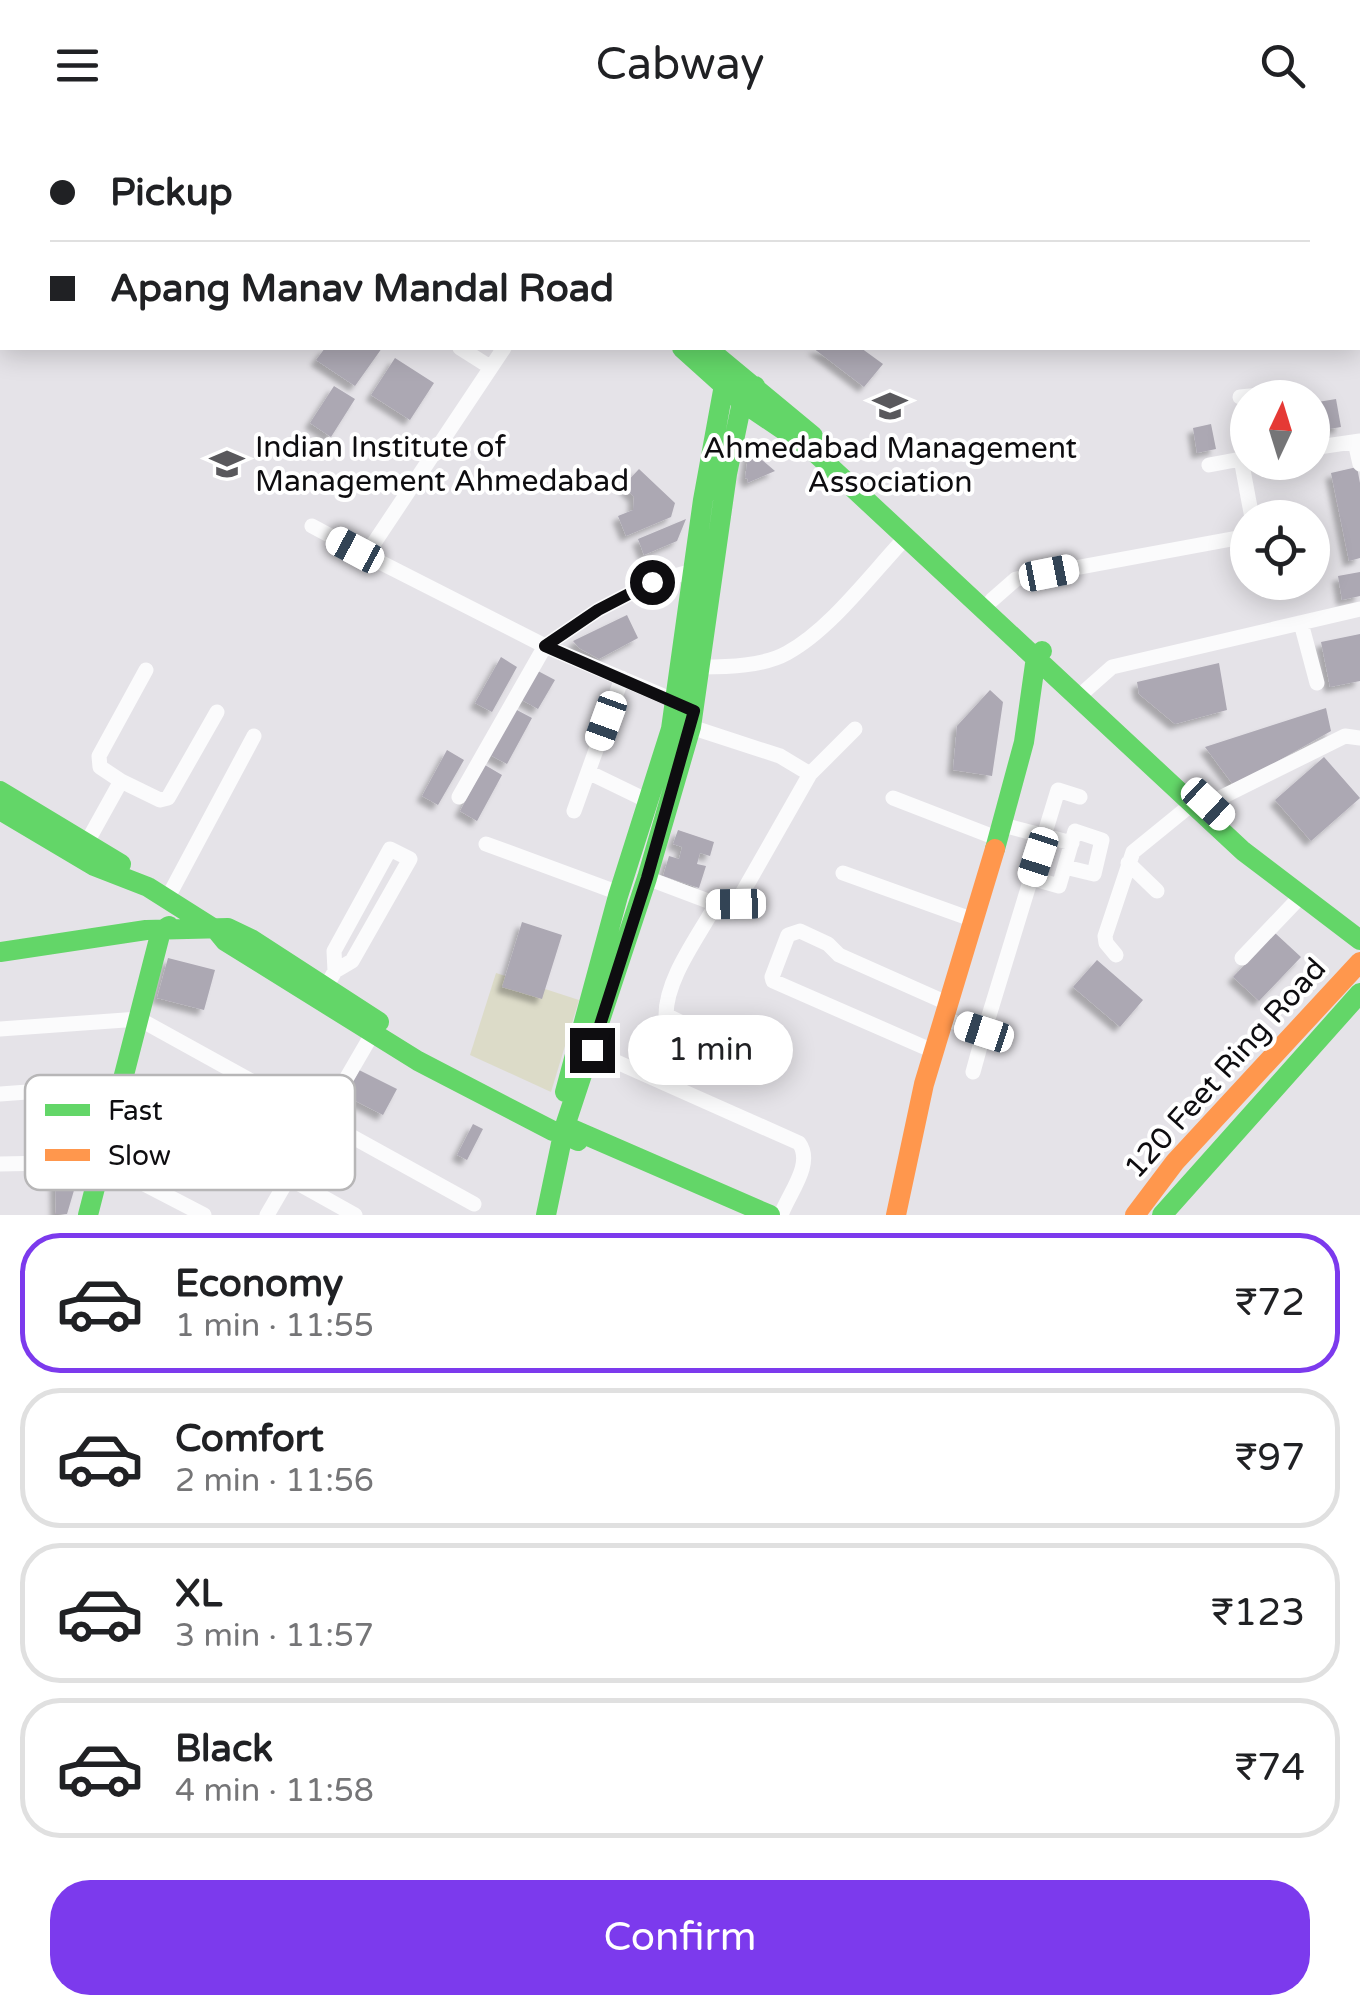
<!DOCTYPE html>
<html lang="en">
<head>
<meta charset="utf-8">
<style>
  body { margin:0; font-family:"Varela Round",sans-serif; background:#f6f6f6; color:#202124; height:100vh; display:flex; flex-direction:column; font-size:38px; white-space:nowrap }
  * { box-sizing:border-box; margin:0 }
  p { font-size:32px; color:#757577 }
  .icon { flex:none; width:55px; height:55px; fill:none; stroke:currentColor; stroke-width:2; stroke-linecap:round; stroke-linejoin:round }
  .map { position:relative; height:1085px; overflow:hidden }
  .sheet { display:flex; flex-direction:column; background:#fff; flex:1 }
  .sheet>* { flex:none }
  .guide { position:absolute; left:0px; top:0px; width:1360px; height:220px; box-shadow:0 5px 25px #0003; display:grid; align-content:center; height:220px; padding:0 50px; background:#fff }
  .needle { width:65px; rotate:4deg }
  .controls { position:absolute; left:1230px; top:250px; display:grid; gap:20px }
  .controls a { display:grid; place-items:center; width:100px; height:100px; border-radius:50%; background:#fff; box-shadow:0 5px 25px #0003; font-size:50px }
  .end { position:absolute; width:45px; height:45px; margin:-22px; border:12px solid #0e0d10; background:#fff; box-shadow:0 0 0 5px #fff }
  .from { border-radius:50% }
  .bubble { position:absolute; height:70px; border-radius:35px; background:#fff; box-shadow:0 5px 25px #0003; font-size:32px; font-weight:600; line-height:70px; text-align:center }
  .car { position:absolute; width:30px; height:60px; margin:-30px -15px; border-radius:12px; box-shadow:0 0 8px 2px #0007; background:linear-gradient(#fff 24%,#345 0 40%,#fff 0 76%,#345 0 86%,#fff 0) }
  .guide b { display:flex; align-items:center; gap:35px; height:95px; font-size:38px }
  .guide b+b { border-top:2px solid #e0e0e0 }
  .guide i { width:25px; height:25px; background:#202124 }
  ul { padding:18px 0 0; list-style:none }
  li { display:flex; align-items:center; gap:30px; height:140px; margin:0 20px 15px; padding:0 30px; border:5px solid #e0e0e0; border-radius:40px }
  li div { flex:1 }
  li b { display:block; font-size:38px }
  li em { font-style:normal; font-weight:600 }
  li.current { border-color:#7c3aed }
  li>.icon { width:90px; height:90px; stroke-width:1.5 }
  .primary-button { display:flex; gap:20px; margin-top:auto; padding:20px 50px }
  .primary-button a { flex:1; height:115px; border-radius:40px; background:#7c3aed; color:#fff; font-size:40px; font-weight:600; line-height:115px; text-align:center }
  header { display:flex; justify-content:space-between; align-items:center; height:130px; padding:0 50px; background:#fff; font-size:45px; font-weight:600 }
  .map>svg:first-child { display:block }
  .park { fill:#dcdbc8 }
  .building { fill:#aca8b3; filter:url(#shadow) }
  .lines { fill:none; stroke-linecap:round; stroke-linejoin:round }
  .street { stroke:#fbfbfc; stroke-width:15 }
  .fast { stroke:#63d668; stroke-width:20 }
  .slow { stroke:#ff974d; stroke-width:20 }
  .route { stroke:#0e0d10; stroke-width:12 }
  .labels { text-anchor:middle; stroke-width:8; stroke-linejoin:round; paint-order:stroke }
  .poi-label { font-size:30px; fill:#0e0d10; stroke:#fff; text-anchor:start }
  .street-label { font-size:30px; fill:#0e0d10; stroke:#fff }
  .key { fill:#fff; stroke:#b7b6b7; stroke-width:2.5 }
  .key-label { font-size:28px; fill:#0e0d10 }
</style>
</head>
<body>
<header><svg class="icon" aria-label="menu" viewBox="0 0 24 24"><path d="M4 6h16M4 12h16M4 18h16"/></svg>Cabway<svg class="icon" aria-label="search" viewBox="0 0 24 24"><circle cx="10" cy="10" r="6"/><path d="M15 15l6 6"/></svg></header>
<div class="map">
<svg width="1360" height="1085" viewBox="0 0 1360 1085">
  <defs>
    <filter id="shadow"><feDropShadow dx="-5.5" dy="5.5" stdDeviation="2.5" flood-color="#0004"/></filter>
  </defs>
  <rect width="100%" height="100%" fill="#e5e3e8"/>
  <path class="park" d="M 496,843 L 579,870 L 551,962 L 470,925 Z"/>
  <path class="building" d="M 325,218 L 382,218 L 355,256 L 316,230 Z
    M 813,218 L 861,218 L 883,234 L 864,257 Z
    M 395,228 L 434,253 L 410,290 L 371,265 Z
    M 334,256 L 355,269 L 331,307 L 310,293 Z
    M 1336,269 L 1341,297 L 1317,301 L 1312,273 Z
    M 1211,294 L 1216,319 L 1197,323 L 1193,298 Z
    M 749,319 L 775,341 L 747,353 L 748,349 L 745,348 Z
    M 1357,337 L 1360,353 L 1360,428 L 1349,431 L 1331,343 Z
    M 639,339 L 675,373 L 671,387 L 626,406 L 618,386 L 633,380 L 634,367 L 623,356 Z
    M 686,389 L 677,411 L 644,425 L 638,409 Z
    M 1360,442 L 1360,466 L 1342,470 L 1338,446 Z
    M 627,485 L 638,508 L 599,529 L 579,518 L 573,511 Z
    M 1360,504 L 1360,551 L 1330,557 L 1321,512 Z
    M 501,527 L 517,537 L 492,582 L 475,573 Z
    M 1219,533 L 1227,580 L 1175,594 L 1139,564 L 1137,552 Z
    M 538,541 L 555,550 L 538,579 L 522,570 Z
    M 990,560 L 1003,572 L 992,646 L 953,640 L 957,596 Z
    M 1326,578 L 1331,601 L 1234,656 L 1205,617 Z
    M 515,579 L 532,588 L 507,634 L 490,625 Z
    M 447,620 L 464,630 L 438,675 L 422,666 Z
    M 1324,627 L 1360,668 L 1311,711 L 1275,670 Z
    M 485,635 L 502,645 L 477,691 L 460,681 Z
    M 678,700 L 714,712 L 710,726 L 700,723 L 697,734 L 706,736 L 699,758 L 663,746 L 669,726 L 679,729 L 682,717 L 673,714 Z
    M 522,792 L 562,805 L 542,869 L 502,857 Z
    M 1275,803 L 1301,827 L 1259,871 L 1233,847 Z
    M 168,828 L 215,840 L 204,880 L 157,868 Z
    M 1097,830 L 1143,870 L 1120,897 L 1073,857 Z
    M 359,940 L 397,959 L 383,985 L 346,966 Z
    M 473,994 L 483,999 L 467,1030 L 457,1025 Z
    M 80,1040 L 67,1084 L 56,1084 L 55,1041 Z"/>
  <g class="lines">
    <path class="street" d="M 460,218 L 490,237
      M 504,218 L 366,425 L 545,516 L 682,574
      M 1240,267 L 1260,265 L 1268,268
      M 1355,312 L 1360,334
      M 1312,318 L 1360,311
      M 1248,328 L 1241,329 L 1252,388
      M 1209,335 L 1241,329
      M 312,396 L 366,425
      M 992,470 L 1016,449 L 1248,406
      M 1301,493 L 1317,553
      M 701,537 C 728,537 764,536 787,523 C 831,499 872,443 907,406
      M 1086,560 L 1112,537 L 1360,479
      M 691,597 L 780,626 L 810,644
      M 588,642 L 622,548
      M 121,651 L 160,670 L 168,668 L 217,582
      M 459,667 L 545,516 L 598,480 L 652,452 L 693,441
      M 893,668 L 999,709
      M 1208,674 L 1345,606 L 1360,608
      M 574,681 L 588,642 L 648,671
      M 1003,695 L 1072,713
      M 86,714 L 121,651 L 100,637 L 99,626 L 146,540
      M 486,714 L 619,763
      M 1128,733 L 1157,761
      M 843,743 L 971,789
      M 647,748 L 716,774 C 699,806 666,848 666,885 L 680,892
      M 1031,748 L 1059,756 L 1075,701 L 1102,710 L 1094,744 L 1065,737
      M 167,769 L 254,606
      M 716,774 L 736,774 L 810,644 L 855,599
      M 1116,825 L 1106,813 L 1105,806 L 1133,722 L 1192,674
      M 1242,828 L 1301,766
      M 326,857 L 335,841 L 334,821 L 390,719 L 410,729 L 352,831 L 335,841
      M 942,888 L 984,902 L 1058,660 L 1080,667
      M 0,899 L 139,889 L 474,1074
      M 592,921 L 799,1013 C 814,1034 789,1063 781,1085
      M 933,921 L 773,851 L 772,847 L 788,805 L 800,801 L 828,814 L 839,825 L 947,873
      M 973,942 L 984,902
      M 0,964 L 122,955 L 355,1085
      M 0,1034 L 102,1032 L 204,1085
      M 267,1085 L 378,894"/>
    <path class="fast" d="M 424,0 L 427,2
      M 441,0 L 444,2
      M 682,218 L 742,272 L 810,318 L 1243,721 L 1360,810
      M 707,218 L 813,306
      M 755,256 L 742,272 L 727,344 L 691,597 L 647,748 L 565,996 L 770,1085
      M 0,661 L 121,734
      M 0,680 L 94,736 L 148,757 L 216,800 L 225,811 L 418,931 L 553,1001
      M 995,719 L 1024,612 L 1036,527 L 1042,521
      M 0,822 L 146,800 L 228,798 L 251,809 L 379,892
      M 565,962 L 618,766 L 671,599 L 703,370 L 724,255 L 731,248
      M 88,1085 L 161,801 L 169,796
      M 546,1085 L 563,1004 L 578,1011
      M 1162,1085 L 1360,863"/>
    <path class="slow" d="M 896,1085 L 924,954 L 995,719
      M 1135,1085 L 1175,1032 L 1360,832"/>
  </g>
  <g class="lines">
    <path class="route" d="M 592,920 L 647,748 L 694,581 L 545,516 L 598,480 L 652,452"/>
  </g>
  <defs>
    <g id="school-bare" transform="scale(2.7)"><path d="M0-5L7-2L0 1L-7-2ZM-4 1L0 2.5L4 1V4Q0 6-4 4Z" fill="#59585c" stroke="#fff" stroke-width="2.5" paint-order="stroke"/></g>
    <g id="university-bare" transform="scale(2.7)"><path d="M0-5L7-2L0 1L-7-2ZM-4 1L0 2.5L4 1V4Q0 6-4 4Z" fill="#59585c" stroke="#fff" stroke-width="2.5" paint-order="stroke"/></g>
  </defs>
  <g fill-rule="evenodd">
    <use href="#school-bare" x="890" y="276"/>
    <use href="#university-bare" x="227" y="334"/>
  </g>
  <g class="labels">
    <g class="poi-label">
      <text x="255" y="327">Indian Institute of<tspan x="255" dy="34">Management Ahmedabad</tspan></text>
      <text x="890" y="328" text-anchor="middle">Ahmedabad Management<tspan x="890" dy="34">Association</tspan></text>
    </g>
    <g class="street-label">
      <text transform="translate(1225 938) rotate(-48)" y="10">120 Feet Ring Road</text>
    </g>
  </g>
  <rect x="25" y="945" width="330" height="115" rx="15" class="key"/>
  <rect x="45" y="974" width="45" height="12" fill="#63d668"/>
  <rect x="45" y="1019" width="45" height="12" fill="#ff974d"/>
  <g class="key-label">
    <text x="108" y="990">Fast</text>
    <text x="108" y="1035">Slow</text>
  </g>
</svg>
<div class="controls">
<a><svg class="needle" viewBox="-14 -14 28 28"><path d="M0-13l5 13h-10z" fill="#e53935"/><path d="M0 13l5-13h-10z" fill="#757577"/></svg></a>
<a><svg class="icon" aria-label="locate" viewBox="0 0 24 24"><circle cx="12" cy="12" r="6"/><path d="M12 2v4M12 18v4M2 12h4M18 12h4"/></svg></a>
</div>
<i class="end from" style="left:652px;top:452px"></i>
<i class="end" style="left:592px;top:920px"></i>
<div class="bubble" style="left:628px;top:885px;width:165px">1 min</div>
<i class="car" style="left:355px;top:420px;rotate:298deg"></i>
<i class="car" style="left:1049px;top:443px;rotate:79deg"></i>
<i class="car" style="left:606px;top:591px;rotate:200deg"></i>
<i class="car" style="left:1208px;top:674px;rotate:133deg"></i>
<i class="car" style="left:1038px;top:727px;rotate:198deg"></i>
<i class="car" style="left:736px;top:774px;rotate:269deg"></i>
<i class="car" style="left:984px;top:902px;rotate:288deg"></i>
<div class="guide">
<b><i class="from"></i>Pickup</b>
<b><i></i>Apang Manav Mandal Road</b>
</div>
</div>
<section class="sheet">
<ul>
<li class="current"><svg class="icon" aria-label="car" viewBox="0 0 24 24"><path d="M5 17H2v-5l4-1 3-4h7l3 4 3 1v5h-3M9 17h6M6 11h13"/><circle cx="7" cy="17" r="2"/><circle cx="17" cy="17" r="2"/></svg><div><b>Economy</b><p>1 min · 11:55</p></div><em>₹72</em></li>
<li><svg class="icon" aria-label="car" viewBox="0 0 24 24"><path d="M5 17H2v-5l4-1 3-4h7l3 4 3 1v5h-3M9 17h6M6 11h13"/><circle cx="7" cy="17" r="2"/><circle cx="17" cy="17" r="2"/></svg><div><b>Comfort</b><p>2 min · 11:56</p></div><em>₹97</em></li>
<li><svg class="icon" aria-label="car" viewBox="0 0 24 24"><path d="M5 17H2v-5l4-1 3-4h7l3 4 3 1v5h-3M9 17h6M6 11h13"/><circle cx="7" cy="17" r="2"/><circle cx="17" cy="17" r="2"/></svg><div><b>XL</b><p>3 min · 11:57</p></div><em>₹123</em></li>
<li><svg class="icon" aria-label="car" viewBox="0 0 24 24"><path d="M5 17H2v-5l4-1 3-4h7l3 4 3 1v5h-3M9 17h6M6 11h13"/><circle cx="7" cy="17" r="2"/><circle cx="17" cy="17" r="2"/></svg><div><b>Black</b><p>4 min · 11:58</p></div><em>₹74</em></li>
</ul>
<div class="primary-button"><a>Confirm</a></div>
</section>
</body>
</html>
